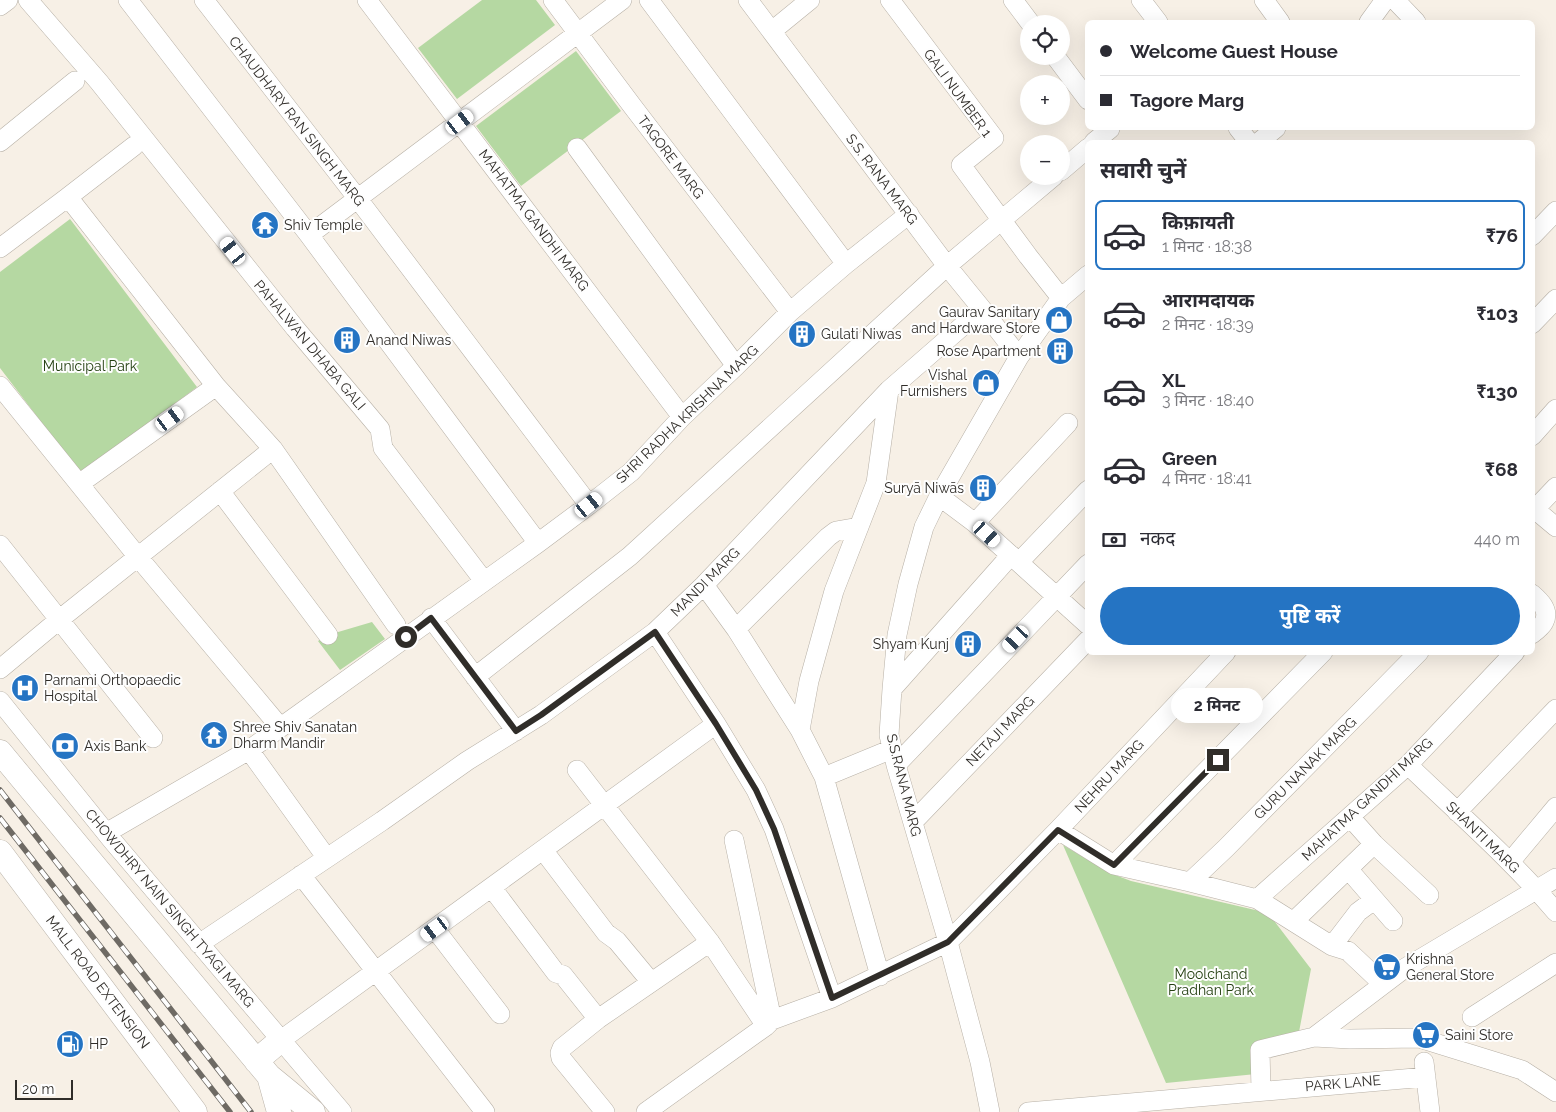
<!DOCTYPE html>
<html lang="hi">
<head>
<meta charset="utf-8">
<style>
  body { margin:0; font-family:Raleway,"Noto Sans Devanagari",sans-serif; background:#f2f2f3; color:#2b2b33; height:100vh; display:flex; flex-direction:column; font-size:19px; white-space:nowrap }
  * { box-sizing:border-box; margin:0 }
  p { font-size:16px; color:#7c7c81 }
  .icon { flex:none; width:28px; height:28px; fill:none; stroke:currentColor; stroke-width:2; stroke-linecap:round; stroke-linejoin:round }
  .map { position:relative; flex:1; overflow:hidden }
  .sheet { position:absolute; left:1085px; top:140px; width:450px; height:515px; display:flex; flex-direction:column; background:#fff; border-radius:8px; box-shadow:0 5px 20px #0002 }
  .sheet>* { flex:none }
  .top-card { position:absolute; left:1085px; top:20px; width:450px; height:110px; border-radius:8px; box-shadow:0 5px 20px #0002; display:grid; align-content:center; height:110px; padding:0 15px; background:#fff }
  .controls { position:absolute; left:1020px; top:15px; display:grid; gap:10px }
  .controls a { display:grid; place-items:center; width:50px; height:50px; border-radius:50%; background:#fff; box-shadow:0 5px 20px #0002; font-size:25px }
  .scale { position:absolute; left:15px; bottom:12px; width:58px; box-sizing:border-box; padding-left:5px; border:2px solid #302d29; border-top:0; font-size:14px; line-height:18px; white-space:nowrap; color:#302d29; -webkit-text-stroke:4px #fefefe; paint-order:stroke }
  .end { position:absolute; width:22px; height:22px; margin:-11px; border:6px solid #302d29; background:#fff; box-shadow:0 0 0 2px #fff }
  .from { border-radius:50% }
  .bubble { position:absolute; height:35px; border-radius:18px; background:#fff; box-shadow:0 5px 20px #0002; font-size:16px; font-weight:700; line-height:35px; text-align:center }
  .car { position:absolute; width:15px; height:30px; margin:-15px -8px; border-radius:6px; box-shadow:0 0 4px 1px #0007; background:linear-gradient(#fff 24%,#345 0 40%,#fff 0 76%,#345 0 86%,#fff 0) }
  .top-card b { display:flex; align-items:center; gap:18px; height:48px; font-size:19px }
  .top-card b+b { border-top:1px solid #e1e1e2 }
  .top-card i { width:12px; height:12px; background:#2b2b33 }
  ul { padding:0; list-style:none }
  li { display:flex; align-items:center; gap:15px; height:70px; margin:0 10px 8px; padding:0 5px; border:2px solid transparent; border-radius:8px }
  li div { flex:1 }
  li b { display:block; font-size:19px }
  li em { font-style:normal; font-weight:700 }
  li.current { border-color:#2574c3 }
  li>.icon { width:45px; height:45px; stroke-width:1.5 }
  h2 { padding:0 15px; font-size:22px; line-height:60px }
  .pay { display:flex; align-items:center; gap:12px; height:55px; padding:0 15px; font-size:19px }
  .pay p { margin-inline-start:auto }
  .primary-button { display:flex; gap:10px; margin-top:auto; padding:10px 15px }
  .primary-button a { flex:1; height:58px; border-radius:30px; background:#2574c3; color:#fff; font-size:20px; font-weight:700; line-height:58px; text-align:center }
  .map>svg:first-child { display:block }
  .park { fill:#b5d8a2 }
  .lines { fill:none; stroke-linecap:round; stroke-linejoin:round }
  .minor-casing { stroke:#b7b0a6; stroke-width:20 }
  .major-casing { stroke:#b7b0a6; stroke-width:25 }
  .minor { stroke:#fff; stroke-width:19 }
  .major { stroke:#fff; stroke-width:24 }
  .rail-casing { stroke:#6e6a64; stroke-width:5.5 }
  .rail { stroke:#fefefe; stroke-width:4; stroke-dasharray:11; stroke-linecap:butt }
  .route { stroke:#302d29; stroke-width:6 }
  .labels { text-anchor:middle; stroke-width:4; stroke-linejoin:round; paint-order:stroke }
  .street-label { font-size:14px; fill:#302d29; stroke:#fefefe }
  .poi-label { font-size:14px; fill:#302d29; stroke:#fefefe; text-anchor:start }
  .park-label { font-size:14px; fill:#254012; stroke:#fefefe }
</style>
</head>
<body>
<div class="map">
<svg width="1556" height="1112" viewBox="0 0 1556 1112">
  <rect width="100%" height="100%" fill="#f7f0e6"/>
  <path class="park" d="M 482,0 L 536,0 L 555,25 L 457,99 L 418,48 Z
    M 576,51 L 621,111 L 521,186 L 476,126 Z
    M 70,219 L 197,387 L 81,474 L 0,368 L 0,272 Z
    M 372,622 L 385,639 L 340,670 L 318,641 L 328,635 Z
    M 1063,845 L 1110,873 L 1131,881 L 1268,913 L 1311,969 L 1299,1032 L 1256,1049 L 1256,1074 L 1166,1083 Z"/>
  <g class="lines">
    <g class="minor-casing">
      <path id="minor" d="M 28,0 L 99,82 L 295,328 L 380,429 L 383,448 L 484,581
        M 128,0 L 309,235 L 538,543
        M 204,0 L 358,199 L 589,505
        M 367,0 L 682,417
        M 553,0 L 633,107 L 790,312
        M 649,0 L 846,264
        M 748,0 L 947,266 L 982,309 L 1019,357
        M 890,0 L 994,138 L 961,165 L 1028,256 L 1061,298
        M 1013,0 L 1031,24
        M 1141,0 L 1158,22
        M 1264,0 L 1280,22
        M 1395,0 L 1416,22
        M 0,6 L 8,0
        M 1369,22 L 1385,0
        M 772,31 L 810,0
        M 1055,56 L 1088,100
        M 1238,128 L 1249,142
        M 0,142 L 75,81
        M 1094,142 L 1110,129
        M 1259,142 L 1276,128
        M 577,148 L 736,366
        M 1061,171 L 1088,148
        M 68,197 L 134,146
        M 309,235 L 622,0
        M 1532,236 L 1556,211
        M 0,248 L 68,197 L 216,386 L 273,449 L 396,625
        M 1532,324 L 1556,299
        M 0,386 L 138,557 L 280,727
        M 1532,436 L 1556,409
        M 79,484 L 216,386
        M 220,491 L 328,635
        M 939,496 L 975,523 L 1088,625
        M 1532,507 L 1556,527
        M 1535,509 L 1556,487
        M 975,523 L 1068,423
        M 0,545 L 153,738
        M 1019,562 L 1088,490
        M 704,585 L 736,629 L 800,730
        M 1532,594 C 1540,601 1550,610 1544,622 C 1542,626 1536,631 1532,634
        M 431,618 L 516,731
        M 736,629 L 828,537 L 836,531 L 859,527
        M 0,669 L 60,619 L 273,449
        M 475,677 L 630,556 L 947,266 L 1054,176
        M 892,689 L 1011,555
        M 0,701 L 111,839 L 342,1112
        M 249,750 L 326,857
        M 896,765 L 1088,564
        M 1408,765 C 1458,813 1511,859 1556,912
        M 577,770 L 710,942 L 766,1026
        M 824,777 L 892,749
        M 1457,812 L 1556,709
        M 1350,817 L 1374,844 L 1429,895
        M 913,822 L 1088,640
        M 1058,830 L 1114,865 L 1190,882 L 1257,899 L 1332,946 L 1348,951 L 1383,984
        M 106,833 L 249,750 L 538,543 L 589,505 L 631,472 L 682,417 L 736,366 L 790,312 L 846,264 L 909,214
        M 734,840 L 772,1020
        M 543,850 L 606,933 L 617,941 L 651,982
        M 1510,862 L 1556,807
        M 1114,865 L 1323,652
        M 1348,869 L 1393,921
        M 301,875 L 485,1112
        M 1190,882 L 1226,848 L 1419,652
        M 492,888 L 556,973 L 563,975 L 598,1019
        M 1257,899 L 1408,765 L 1515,652
        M 1294,921 L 1374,844
        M 435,929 L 500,1014
        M 199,944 L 382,821 L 467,761 L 541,715 L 655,632
        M 1332,946 L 1358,912 L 1374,900
        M 880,976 L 824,777 L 800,730 L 809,681 L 834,591 L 876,483 L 889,390
        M 832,998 L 774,829 L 756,790 L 716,724 L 655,632 L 704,585 L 889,390 L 982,309
        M 1472,1017 L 1556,963
        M 1314,1037 L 1405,968 L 1556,878
        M 281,1040 L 716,724
        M 1424,1062 L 1430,1112
        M 1261,1090 L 1260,1050 L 1314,1037 L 1350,1039 L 1419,1038 L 1522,1070 L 1556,1092
        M 605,1112 L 561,1058 L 560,1053 L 562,1048 L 598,1019 L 710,942
        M 646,1112 L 766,1026 L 772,1020 L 832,998 L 948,942 L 1058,830 L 1226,652
        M 990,1112 L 980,1062 L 948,942 L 896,765 L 889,735 L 892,689 L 897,635 L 908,584 L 924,527 L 939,496 L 1019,357 L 1061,298 L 1088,275
        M 1028,1112 L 1426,1077"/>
    </g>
    <g class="major-casing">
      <path id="major" d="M 0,752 L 269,1076 L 313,1112
        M 0,852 L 195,1112
        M 256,1061 L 281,1040
        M 269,1076 L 279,1112"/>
    </g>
    <use href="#minor" class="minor"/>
    <use href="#major" class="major"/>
    <g class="rail-casing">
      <path id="rail" d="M 0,790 L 251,1112
        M 0,818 L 230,1112"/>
    </g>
    <use href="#rail" class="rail"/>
  </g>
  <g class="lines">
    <path class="route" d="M 406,637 L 431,618 L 516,731 L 541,715 L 655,632 L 716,724 L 756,790 L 774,829 L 832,998 L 948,942 L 1058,830 L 1114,865 L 1218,760"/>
  </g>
  <defs>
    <g id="temple-disc" transform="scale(1.4375)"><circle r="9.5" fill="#2574c3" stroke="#fefefe"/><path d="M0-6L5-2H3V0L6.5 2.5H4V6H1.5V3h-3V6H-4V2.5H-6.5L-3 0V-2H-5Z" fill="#fff"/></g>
    <g id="shop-disc" transform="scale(1.4375)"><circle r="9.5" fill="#2574c3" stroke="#fefefe"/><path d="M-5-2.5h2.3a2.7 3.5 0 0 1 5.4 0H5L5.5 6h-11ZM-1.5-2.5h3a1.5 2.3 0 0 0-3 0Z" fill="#fff"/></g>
    <g id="building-disc" transform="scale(1.4375)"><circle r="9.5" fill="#2574c3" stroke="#fefefe"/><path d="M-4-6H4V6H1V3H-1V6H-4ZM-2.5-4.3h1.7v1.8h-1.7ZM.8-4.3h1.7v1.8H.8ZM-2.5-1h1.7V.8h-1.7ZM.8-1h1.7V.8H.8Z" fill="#fff"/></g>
    <g id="hospital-disc" transform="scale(1.4375)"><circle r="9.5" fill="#2574c3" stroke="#fefefe"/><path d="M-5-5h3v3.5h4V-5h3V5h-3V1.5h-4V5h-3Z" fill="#fff"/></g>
    <g id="bank-disc" transform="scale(1.4375)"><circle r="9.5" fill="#2574c3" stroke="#fefefe"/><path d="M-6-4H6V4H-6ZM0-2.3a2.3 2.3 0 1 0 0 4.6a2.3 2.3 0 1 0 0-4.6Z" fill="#fff"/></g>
    <g id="supermarket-disc" transform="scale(1.4375)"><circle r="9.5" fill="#2574c3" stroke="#fefefe"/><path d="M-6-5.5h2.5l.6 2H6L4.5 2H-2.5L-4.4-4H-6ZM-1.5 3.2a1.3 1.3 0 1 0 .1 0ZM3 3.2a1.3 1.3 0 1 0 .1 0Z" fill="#fff"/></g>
    <g id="fuel-disc" transform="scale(1.4375)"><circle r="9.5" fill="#2574c3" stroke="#fefefe"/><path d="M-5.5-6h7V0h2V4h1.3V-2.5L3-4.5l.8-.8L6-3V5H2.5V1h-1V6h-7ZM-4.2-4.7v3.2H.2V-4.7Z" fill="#fff"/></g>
  </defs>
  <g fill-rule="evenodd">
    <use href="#temple-disc" x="265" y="225"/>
    <use href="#shop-disc" x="1059" y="320"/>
    <use href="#building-disc" x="802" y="334"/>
    <use href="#building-disc" x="347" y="340"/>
    <use href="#building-disc" x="1060" y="351"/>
    <use href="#shop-disc" x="986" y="383"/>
    <use href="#building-disc" x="983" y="488"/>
    <use href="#building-disc" x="968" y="644"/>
    <use href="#hospital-disc" x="25" y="688"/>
    <use href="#temple-disc" x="214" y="735"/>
    <use href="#bank-disc" x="65" y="746"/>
    <use href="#supermarket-disc" x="1387" y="967"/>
    <use href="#supermarket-disc" x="1426" y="1035"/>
    <use href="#fuel-disc" x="70" y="1044"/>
  </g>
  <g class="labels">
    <g class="street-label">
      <text transform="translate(958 93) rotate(54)" y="5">GALI NUMBER 1</text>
      <text transform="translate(297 121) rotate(52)" y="5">CHAUDHARY RAN SINGH MARG</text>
      <text transform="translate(671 157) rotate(53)" y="5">TAGORE MARG</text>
      <text transform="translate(882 179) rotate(53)" y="5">S.S. RANA MARG</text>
      <text transform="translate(534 220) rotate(53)" y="5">MAHATMA GANDHI MARG</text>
      <text transform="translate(310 345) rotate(50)" y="5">PAHALWAN DHABA GALI</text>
      <text transform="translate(687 414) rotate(-44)" y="5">SHRI RADHA KRISHNA MARG</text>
      <text transform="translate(705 582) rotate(-45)" y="5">MANDI MARG</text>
      <text transform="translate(1000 731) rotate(-46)" y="5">NETAJI MARG</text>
      <text transform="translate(1305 768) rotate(-45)" y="5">GURU NANAK MARG</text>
      <text transform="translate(1109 776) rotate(-47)" y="5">NEHRU MARG</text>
      <text transform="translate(904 785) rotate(76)" y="5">S.S.RANA MARG</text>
      <text transform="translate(1367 799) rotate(-43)" y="5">MAHATMA GANDHI MARG</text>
      <text transform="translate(1483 837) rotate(44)" y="5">SHANTI MARG</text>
      <text transform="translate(170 908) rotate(50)" y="5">CHOWDHRY NAIN SINGH TYAGI MARG</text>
      <text transform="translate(98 982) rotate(53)" y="5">MALL ROAD EXTENSION</text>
      <text transform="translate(1343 1083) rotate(-5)" y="5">PARK LANE</text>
    </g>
    <g class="poi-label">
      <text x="284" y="230">Shiv Temple</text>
      <text x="1040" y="317" text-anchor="end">Gaurav Sanitary<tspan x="1040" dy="16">and Hardware Store</tspan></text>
      <text x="821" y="339">Gulati Niwas</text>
      <text x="366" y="345">Anand Niwas</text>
      <text x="1041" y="356" text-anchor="end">Rose Apartment</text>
      <text x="967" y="380" text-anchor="end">Vishal<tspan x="967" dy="16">Furnishers</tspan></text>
      <text x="964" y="493" text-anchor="end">Suryā Niwās</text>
      <text x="949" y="649" text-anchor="end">Shyam Kunj</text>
      <text x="44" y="685">Parnami Orthopaedic<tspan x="44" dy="16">Hospital</tspan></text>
      <text x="233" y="732">Shree Shiv Sanatan<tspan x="233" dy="16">Dharm Mandir</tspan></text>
      <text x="84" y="751">Axis Bank</text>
      <text x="1406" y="964">Krishna<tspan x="1406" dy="16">General Store</tspan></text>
      <text x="1445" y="1040">Saini Store</text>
      <text x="89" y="1049">HP</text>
    </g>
    <g class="park-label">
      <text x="90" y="371">Municipal Park</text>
      <text x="1211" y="979">Moolchand<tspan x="1211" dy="16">Pradhan Park</tspan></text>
    </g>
  </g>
</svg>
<div class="controls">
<a><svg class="icon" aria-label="locate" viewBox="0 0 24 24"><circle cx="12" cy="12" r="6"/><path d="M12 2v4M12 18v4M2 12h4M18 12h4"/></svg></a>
<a>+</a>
<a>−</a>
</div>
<div class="scale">20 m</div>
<i class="end from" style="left:406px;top:637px"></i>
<i class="end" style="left:1218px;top:760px"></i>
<div class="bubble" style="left:1171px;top:688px;width:92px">2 मिनट</div>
<i class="car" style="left:460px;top:122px;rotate:53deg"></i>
<i class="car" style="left:233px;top:251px;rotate:322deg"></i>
<i class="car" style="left:170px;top:419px;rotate:54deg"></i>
<i class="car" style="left:589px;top:505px;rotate:51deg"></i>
<i class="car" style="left:987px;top:534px;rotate:132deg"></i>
<i class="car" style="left:1016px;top:639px;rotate:223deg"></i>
<i class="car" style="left:435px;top:929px;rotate:234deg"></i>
<div class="top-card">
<b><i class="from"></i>Welcome Guest House</b>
<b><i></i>Tagore Marg</b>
</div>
<section class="sheet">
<h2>सवारी चुनें</h2>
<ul>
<li class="current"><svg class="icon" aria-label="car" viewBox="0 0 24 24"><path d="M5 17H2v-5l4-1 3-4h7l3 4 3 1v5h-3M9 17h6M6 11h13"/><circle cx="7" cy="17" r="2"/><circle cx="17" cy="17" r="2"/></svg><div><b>किफ़ायती</b><p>1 मिनट · 18:38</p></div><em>₹76</em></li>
<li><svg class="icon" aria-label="car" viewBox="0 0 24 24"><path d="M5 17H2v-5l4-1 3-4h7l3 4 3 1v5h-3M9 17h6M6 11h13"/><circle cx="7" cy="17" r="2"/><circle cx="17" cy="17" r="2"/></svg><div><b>आरामदायक</b><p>2 मिनट · 18:39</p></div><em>₹103</em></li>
<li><svg class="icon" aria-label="car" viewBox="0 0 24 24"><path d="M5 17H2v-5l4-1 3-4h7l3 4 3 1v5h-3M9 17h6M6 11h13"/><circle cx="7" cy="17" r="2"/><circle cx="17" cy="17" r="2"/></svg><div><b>XL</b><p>3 मिनट · 18:40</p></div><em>₹130</em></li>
<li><svg class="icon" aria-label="car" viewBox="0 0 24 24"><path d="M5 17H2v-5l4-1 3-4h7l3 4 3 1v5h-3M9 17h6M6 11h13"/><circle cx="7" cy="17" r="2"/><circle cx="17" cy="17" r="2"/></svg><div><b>Green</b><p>4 मिनट · 18:41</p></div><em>₹68</em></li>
</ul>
<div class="pay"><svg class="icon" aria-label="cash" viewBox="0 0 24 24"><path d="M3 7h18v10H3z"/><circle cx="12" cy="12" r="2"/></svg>नकद<p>440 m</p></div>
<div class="primary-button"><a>पुष्टि करें</a></div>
</section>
</div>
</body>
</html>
